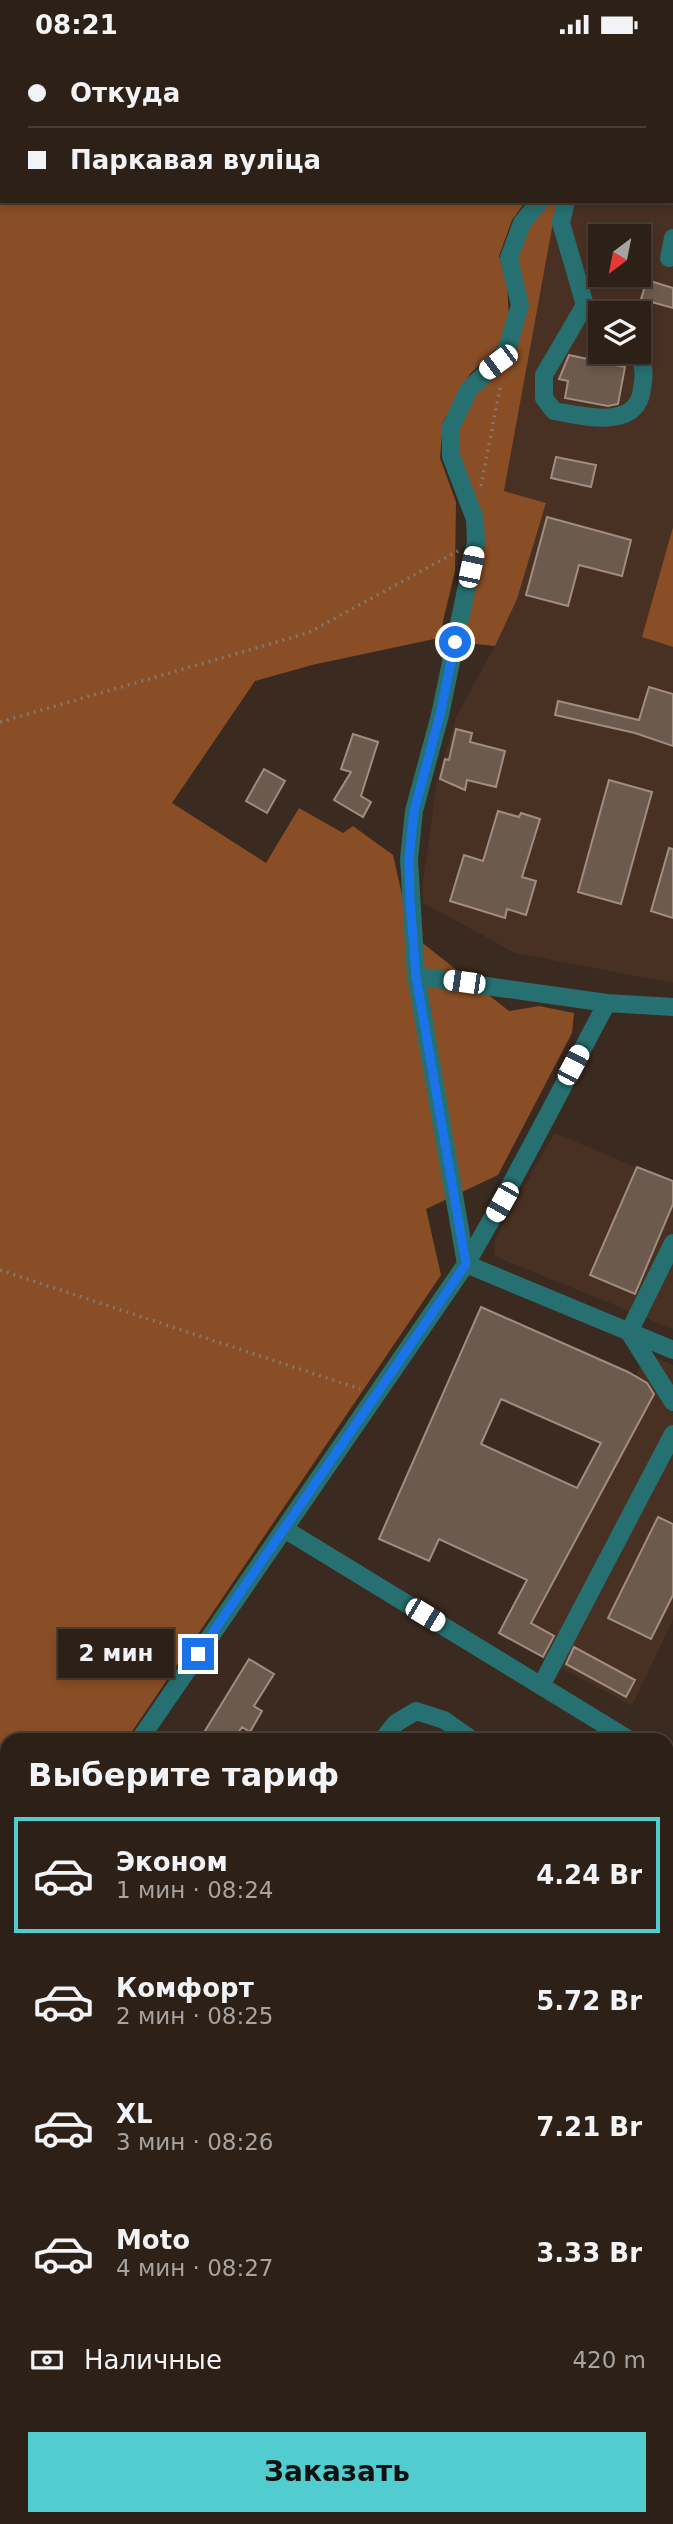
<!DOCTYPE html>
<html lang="ru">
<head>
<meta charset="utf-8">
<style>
  body { margin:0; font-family:"DejaVu Sans",sans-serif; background:#342820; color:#f1f3f6; height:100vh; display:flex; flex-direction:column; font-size:26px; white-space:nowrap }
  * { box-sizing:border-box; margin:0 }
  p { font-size:23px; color:#a6a3a1 }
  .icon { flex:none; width:38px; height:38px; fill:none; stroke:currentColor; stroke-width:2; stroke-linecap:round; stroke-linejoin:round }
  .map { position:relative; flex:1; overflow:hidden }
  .drawer { position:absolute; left:0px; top:1684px; width:674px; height:793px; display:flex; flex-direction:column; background:#2c2017; border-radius:21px 21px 0 0; box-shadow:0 4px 10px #0003,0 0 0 2px #483e36 }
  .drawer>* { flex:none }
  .guide { position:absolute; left:0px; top:0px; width:674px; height:154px; box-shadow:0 4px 10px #0003,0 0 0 2px #483e36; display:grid; align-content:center; height:154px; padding:0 28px; background:#2c2017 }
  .needle { width:46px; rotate:212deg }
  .controls { position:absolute; left:588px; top:175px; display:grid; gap:14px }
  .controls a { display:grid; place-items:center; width:63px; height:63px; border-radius:0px; background:#2c2017; box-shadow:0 4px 10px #0003,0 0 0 2px #483e36; font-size:35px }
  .end { position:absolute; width:32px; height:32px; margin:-16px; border:9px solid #1a73e8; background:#fff; box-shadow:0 0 0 4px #fff }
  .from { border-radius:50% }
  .bubble { position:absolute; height:49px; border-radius:0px; background:#2c2017; box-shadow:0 4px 10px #0003,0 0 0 2px #483e36; font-size:23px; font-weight:700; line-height:49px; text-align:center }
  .car { position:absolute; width:21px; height:42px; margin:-21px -10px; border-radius:9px; box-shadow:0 0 5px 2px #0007; background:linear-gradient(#fff 24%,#345 0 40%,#fff 0 76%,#345 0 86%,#fff 0) }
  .guide b { display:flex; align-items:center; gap:24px; height:66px; font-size:26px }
  .guide b+b { border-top:2px solid #483e36 }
  .guide i { width:18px; height:18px; background:#f1f3f6 }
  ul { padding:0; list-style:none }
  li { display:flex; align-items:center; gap:21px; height:116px; margin:0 14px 10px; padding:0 14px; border:4px solid transparent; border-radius:0px }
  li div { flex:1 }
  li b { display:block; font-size:26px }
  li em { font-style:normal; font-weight:700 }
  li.on { border-color:#52cdcf }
  li>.icon { width:63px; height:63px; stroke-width:1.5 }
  h2 { padding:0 28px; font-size:32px; line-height:84px }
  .pay { display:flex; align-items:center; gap:18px; height:77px; padding:0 28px; font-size:26px }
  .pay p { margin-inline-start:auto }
  .button { display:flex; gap:14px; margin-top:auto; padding:14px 28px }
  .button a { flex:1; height:80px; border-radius:0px; background:#52cdcf; color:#111; font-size:28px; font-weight:700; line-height:80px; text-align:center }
  .status { display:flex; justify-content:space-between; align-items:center; height:49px; padding:0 35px; background:#2c2017; direction:ltr }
  .status svg { height:19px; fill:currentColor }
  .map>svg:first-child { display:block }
  .built { fill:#483022; fill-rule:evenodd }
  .forest { fill:#894e25 }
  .building { fill:#6d5a4e; stroke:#a18c80; stroke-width:2; fill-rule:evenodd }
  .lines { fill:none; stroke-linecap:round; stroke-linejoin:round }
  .path { stroke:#86776d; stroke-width:3.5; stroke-dasharray:2 5; stroke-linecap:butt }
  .minor { stroke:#277071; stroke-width:18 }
  .major { stroke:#29acae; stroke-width:18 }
  .route { stroke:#1a73e8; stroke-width:9 }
</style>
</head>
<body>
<div class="status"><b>08:21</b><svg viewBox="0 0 49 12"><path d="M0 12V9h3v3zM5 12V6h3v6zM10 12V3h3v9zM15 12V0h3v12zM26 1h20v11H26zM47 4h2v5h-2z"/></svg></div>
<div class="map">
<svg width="673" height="2475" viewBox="0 0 673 2475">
  <rect width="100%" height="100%" fill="#3b2a1f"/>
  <path class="built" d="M 673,48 L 673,478 L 643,588 L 673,598 L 673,934 L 515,904 L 423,854 L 423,833 L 437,732 L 457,666 L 495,597 L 516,550 L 546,454 L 504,442 L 557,152 L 672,152 ZM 600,187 L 639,187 L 639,226 L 600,226 ZM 600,264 L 639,264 L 639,303 L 600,303 Z
    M 554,1084 L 673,1133 L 673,1280 L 494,1207 L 495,1191 Z
    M 647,1305 L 673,1316 L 673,1570 L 632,1657 L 498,1585 Z
    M 7,1731 L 7,1876 L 0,1886 L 0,1734 Z"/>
  <path class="forest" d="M 0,22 L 2,152 L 526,152 L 512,171 L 499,207 L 507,234 L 509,269 L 498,298 L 470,325 L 443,373 L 440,409 L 456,453 L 455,522 L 439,589 L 312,616 L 255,632 L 172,754 L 266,814 L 299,759 L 343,784 L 353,777 L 393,806 L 411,885 L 509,962 L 539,957 L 574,964 L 572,984 L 498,1126 L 426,1160 L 441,1226 L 127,1690 L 7,1690 L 7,1731 L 0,1734 Z
    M 540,152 L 557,152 L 504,442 L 546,454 L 517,550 L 495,597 L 455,593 L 476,493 L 451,378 L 516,277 L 509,209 Z
    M 673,478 L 673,598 L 642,588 Z
    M 7,1924 L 7,2122 L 0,2135 L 0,1935 Z"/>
  <path class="building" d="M 647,231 L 673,239 L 673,259 L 641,250 Z
    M 569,306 L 625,318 L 618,355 L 608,357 L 565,349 L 568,332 L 559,330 Z
    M 556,408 L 596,416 L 591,438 L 551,429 Z
    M 547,468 L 631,491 L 622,527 L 579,516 L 568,557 L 526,546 Z
    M 649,638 L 673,645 L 673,697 L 635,684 L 555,666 L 558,652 L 639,671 Z
    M 456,680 L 472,684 L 470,693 L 505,702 L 496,738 L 467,731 L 465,741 L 440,730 L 445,710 L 449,711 Z
    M 353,685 L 378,693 L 361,747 L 371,753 L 363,768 L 334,751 L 351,723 L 341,720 Z
    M 264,720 L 285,732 L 267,764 L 246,752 Z
    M 609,731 L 652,743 L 621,855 L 578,843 Z
    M 498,762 L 519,768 L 521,764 L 540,770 L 522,828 L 536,832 L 526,866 L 507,860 L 505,869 L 450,852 L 464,806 L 483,812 Z
    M 669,799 L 673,800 L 673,869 L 651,862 Z
    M 637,1118 L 673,1132 L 673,1155 L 635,1245 L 590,1226 Z
    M 481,1258 L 628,1323 L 647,1334 L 654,1345 L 531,1574 L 554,1587 L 543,1608 L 499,1584 L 527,1531 L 439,1490 L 429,1512 L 379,1490 ZM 501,1350 L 601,1394 L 577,1439 L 481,1395 Z
    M 658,1468 L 673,1475 L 673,1546 L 651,1590 L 608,1569 Z
    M 574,1598 L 635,1631 L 626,1648 L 566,1615 Z
    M 249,1610 L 274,1625 L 254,1657 L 262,1662 L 250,1683 L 242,1678 L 234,1690 L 200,1690 Z"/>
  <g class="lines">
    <path class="path" d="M 408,2 L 428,0
      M 481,437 L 501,334
      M 0,673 L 308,584 L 458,502
      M 0,1221 L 360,1340"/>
    <path class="minor" d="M 589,0 L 589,2
      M 554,2 L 554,0
      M 566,152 L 561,174 L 585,256 L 600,266
      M 669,209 L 673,189
      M 585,256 L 544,326 L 544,349 L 554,362 C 583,367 637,382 642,340 C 645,324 644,317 637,303
      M 416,927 L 607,954 L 673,958
      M 673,1194 L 629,1283 L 673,1353
      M 466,1215 L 416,927 L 409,810 L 414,762 L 440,666 L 476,493 L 475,470 L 451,407 L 451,378 L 469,340 L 498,313 L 508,297 L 520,256 L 509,209 L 522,174 L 540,152
      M 466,1215 L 673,1301
      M 286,1481 L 628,1690
      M 541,1637 L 673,1385
      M 140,1690 L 466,1215 C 516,1130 560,1041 607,954
      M 383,1690 L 396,1674 L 416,1662 L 444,1671 L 471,1690
      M 667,1714 L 673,1718
      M 0,1773 L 7,1769
      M 0,1905 L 7,1895
      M 667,2007 L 673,1998
      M 667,2082 L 673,2086
      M 667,2221 L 673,2225
      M 0,2222 L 7,2213
      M 667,2390 L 673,2394
      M 0,2432 L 7,2437
      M 51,2469 L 59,2475
      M 348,2469 L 356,2475
      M 552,2469 L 560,2475
      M 266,2475 L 270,2469
      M 323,2475 L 326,2469"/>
    <path class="major" d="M 0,1 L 4,2
      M 333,2 L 355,0"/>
  </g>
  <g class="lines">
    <path class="route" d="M 198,1605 L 466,1215 L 416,927 L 410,850 L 409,810 L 414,762 L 440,666 L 455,593"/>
  </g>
</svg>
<div class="controls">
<a><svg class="needle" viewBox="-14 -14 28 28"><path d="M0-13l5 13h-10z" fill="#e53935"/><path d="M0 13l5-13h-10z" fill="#a6a3a1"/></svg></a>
<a><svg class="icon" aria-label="layers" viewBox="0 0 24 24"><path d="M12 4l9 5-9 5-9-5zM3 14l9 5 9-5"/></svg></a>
</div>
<i class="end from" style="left:455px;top:593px"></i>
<i class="end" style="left:198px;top:1605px"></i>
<div class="bubble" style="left:58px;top:1580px;width:116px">2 мин</div>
<i class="car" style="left:498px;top:313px;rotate:233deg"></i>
<i class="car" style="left:471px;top:518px;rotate:12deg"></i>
<i class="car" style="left:464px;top:933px;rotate:278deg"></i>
<i class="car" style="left:573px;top:1016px;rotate:28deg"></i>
<i class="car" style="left:502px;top:1153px;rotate:210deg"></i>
<i class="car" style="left:425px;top:1566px;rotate:121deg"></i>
<div class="guide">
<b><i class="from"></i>Откуда</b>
<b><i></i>Паркавая вуліца</b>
</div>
<section class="drawer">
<h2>Выберите тариф</h2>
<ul>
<li class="on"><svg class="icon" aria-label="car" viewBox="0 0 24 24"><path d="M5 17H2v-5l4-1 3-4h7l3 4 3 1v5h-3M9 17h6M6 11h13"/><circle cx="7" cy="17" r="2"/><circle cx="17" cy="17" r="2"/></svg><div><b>Эконом</b><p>1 мин · 08:24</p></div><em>4.24 Br</em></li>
<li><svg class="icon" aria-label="car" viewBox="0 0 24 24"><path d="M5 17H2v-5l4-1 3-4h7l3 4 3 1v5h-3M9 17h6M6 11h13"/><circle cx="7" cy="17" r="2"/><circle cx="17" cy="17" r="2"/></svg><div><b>Комфорт</b><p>2 мин · 08:25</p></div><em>5.72 Br</em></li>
<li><svg class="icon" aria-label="car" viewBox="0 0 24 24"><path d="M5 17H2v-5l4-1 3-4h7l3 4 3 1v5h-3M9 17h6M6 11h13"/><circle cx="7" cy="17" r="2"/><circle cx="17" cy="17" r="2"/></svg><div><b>XL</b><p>3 мин · 08:26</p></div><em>7.21 Br</em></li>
<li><svg class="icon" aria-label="car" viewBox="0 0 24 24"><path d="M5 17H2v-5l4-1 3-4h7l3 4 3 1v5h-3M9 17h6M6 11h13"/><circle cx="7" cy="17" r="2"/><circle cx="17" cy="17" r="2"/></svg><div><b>Moto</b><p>4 мин · 08:27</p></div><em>3.33 Br</em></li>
</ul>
<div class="pay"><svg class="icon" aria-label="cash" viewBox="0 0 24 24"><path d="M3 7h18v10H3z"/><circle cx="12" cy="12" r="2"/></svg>Наличные<p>420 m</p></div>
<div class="button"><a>Заказать</a></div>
</section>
</div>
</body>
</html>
